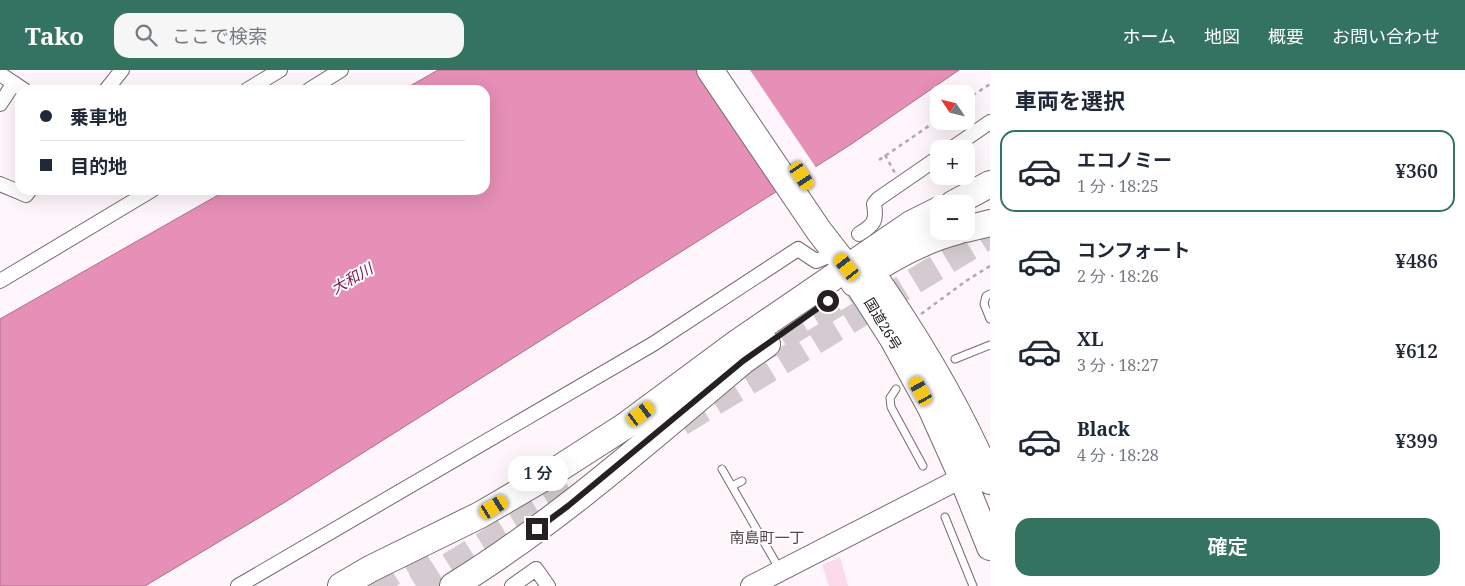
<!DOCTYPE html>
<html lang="ja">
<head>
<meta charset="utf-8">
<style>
  body { margin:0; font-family:"Noto Serif","Noto Sans JP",serif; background:#f6f6f7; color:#1f2937; height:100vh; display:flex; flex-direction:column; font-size:19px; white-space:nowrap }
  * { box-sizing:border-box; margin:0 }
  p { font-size:16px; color:#747a83 }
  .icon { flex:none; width:28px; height:28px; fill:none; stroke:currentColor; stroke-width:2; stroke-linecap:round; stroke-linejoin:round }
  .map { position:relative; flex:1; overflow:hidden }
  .sheet { display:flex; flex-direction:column; background:#fff; width:475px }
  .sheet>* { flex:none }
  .hud { position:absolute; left:15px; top:15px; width:475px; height:110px; border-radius:15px; box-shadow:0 5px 20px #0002; display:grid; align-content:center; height:110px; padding:0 25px; background:#fff }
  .needle { width:32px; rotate:305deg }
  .buttons { position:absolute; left:930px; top:15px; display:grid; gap:10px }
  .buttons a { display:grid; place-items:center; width:45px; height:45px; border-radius:10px; background:#fff; box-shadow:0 5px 20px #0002; font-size:25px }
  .end { position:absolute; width:22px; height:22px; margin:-11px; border:6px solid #272023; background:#fff; box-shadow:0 0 0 2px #fff }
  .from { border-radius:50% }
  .bubble { position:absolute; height:35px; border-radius:15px; background:#fff; box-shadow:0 5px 20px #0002; font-size:16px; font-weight:600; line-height:35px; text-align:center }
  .car { position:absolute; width:15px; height:30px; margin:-15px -8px; border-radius:6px; box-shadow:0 0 4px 1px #0007; background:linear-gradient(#f5c518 24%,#345 0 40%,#f5c518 0 76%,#345 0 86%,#f5c518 0) }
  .hud b { display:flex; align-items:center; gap:18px; height:48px; font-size:19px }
  .hud b+b { border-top:1px solid #e0e1e3 }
  .hud i { width:12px; height:12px; background:#1f2937 }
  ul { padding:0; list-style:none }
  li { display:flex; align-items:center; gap:15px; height:82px; margin:0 10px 8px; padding:0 15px; border:2px solid transparent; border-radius:15px }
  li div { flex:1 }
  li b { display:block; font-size:19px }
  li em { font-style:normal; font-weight:600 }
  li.on { border-color:#347360 }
  li>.icon { width:45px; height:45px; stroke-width:1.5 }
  h2 { padding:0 25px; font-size:22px; line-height:60px }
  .button { display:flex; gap:10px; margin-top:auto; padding:10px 25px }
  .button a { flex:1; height:58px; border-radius:15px; background:#347360; color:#fff; font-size:20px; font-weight:600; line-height:58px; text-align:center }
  header { display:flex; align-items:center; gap:30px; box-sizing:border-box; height:70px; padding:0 25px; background:#347360; color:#fff }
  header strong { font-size:24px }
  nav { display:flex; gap:28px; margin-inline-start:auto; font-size:18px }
  .search { width:350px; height:45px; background:#f6f6f7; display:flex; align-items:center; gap:12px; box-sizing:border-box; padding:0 18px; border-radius:15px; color:#747a83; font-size:19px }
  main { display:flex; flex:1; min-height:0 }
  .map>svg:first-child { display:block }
  .green { fill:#fbdbe8 }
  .water { fill:#e68fb7; stroke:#ad6e8b }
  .pier { fill:#fef6fa }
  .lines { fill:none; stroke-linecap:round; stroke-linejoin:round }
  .highway-tunnel { stroke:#d3cbcf; stroke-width:26; stroke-dasharray:26 13; stroke-linecap:butt }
  .lane-casing { stroke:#78686f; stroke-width:9 }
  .street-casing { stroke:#78686f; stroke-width:16 }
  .secondary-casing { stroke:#78686f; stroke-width:22 }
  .highway-casing { stroke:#78686f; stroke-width:28 }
  .path { stroke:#b0a9ac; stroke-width:2.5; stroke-dasharray:4 4; stroke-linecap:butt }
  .lane { stroke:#fff; stroke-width:7 }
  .street { stroke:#fff; stroke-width:14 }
  .secondary { stroke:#fff; stroke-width:20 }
  .highway { stroke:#fff; stroke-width:26 }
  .route { stroke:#272023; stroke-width:6 }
  .labels { text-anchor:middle; stroke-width:4; stroke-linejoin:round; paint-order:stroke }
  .street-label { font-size:14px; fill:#272023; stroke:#fff }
  .water-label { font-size:15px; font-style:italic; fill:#7b164f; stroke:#fff }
  .neighbourhood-label { font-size:15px; fill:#53444a; stroke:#fff }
</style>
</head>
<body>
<header>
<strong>Tako</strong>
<div class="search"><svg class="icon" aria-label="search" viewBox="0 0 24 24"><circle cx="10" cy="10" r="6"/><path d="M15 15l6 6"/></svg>ここで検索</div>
<nav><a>ホーム</a><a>地図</a><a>概要</a><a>お問い合わせ</a></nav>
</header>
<main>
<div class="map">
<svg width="990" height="516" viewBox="0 0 990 516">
  <rect width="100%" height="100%" fill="#fef6fa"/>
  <path class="green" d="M 840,487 L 848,516 L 829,516 L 822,495 Z"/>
  <path class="water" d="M 438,0 L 959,0 L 850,75 L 282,434 L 145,516 L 0,516 L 0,249 L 227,120 L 485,120 L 485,20 L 403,20 Z"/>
  <path class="pier" d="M 696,0 L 750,0 L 817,99 L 779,123 Z"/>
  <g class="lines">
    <path class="highway-tunnel" d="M 748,288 L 881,207
      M 681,353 L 990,165
      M 371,516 L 426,483
      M 416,516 L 571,421"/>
    <g class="lane-casing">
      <path id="lane" d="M 990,224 L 986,226 L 984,234 L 990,249
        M 955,289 L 990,275
        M 896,319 L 890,328 L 891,337 L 923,396
        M 722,399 L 780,500
        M 732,416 L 742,411
        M 945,447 L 973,516"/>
    </g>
    <g class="street-casing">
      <path id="street" d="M 0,4 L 24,20
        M 106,20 L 122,0
        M 247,20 L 280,0
        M 309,20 L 341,0
        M 0,34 L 14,13
        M 951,79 L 990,52
        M 0,114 L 26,125 L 30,120
        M 859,164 C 874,155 877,151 874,134 L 878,129 L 939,87
        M 0,211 L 152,120
        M 238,516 L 653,274 L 798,179 L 816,191 L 826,187
        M 512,516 L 536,499 L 548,516"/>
    </g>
    <g class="secondary-casing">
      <path id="secondary" d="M 751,516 L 973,402"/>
    </g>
    <g class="highway-casing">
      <path id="highway" d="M 710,0 L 819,161 L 847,197 L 893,269 L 931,338 L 962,407 L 990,477
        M 953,134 L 990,114
        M 966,159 L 990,153
        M 869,199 C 916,266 958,335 990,411
        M 854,213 C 884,192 923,170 958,161
        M 341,516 L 370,499 L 480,445 L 552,403 L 625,356 L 737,273 L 911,154 L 939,140
        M 453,516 C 557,452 650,369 743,291 L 767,274"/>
    </g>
    <path class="path" d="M 966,30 L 990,14
      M 885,85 L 895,103
      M 879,90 L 939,49
      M 921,244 L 966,211 L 990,196"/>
    <use href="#lane" class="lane"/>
    <use href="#street" class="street"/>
    <use href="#secondary" class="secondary"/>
    <use href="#highway" class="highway"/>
  </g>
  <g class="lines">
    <path class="route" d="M 537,459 L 568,436 L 743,291 L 828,231"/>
  </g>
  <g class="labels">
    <g class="street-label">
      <text transform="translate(883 254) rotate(59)" y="5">国道26号</text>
    </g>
    <g class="water-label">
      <text transform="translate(352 209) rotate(-30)" y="5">大和川</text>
    </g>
    <g class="neighbourhood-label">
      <text x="767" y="473">南島町一丁</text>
    </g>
  </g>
</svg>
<div class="buttons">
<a><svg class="needle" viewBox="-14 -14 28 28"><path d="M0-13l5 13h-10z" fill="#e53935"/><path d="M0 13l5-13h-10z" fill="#747a83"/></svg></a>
<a>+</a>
<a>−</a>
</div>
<i class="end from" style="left:828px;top:231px"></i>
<i class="end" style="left:537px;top:459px"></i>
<div class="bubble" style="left:508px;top:386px;width:60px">1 分</div>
<i class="car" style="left:802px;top:106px;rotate:146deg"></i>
<i class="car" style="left:847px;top:197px;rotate:322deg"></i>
<i class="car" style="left:921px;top:321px;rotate:331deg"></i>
<i class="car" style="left:641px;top:344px;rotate:54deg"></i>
<i class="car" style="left:494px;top:437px;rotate:59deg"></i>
<div class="hud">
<b><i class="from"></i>乗車地</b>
<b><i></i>目的地</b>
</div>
</div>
<section class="sheet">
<h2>車両を選択</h2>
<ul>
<li class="on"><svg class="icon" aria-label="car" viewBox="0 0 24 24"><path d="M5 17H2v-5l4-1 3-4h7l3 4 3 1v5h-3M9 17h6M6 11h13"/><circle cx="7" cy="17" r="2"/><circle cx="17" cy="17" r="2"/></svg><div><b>エコノミー</b><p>1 分 · 18:25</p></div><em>¥360</em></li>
<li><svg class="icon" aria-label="car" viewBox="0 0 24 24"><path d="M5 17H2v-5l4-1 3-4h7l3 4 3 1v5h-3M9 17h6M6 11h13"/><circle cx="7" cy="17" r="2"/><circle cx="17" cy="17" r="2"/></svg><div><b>コンフォート</b><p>2 分 · 18:26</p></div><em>¥486</em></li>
<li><svg class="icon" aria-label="car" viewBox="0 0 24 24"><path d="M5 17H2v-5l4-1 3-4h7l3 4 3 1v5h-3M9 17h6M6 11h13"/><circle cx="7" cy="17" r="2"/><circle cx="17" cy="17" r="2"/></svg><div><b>XL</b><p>3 分 · 18:27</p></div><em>¥612</em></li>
<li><svg class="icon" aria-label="car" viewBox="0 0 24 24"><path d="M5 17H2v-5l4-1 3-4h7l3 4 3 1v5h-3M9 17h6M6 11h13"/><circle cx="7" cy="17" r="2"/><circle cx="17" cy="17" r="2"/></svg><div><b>Black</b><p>4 分 · 18:28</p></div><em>¥399</em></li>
</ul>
<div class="button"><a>確定</a></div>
</section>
</main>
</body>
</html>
